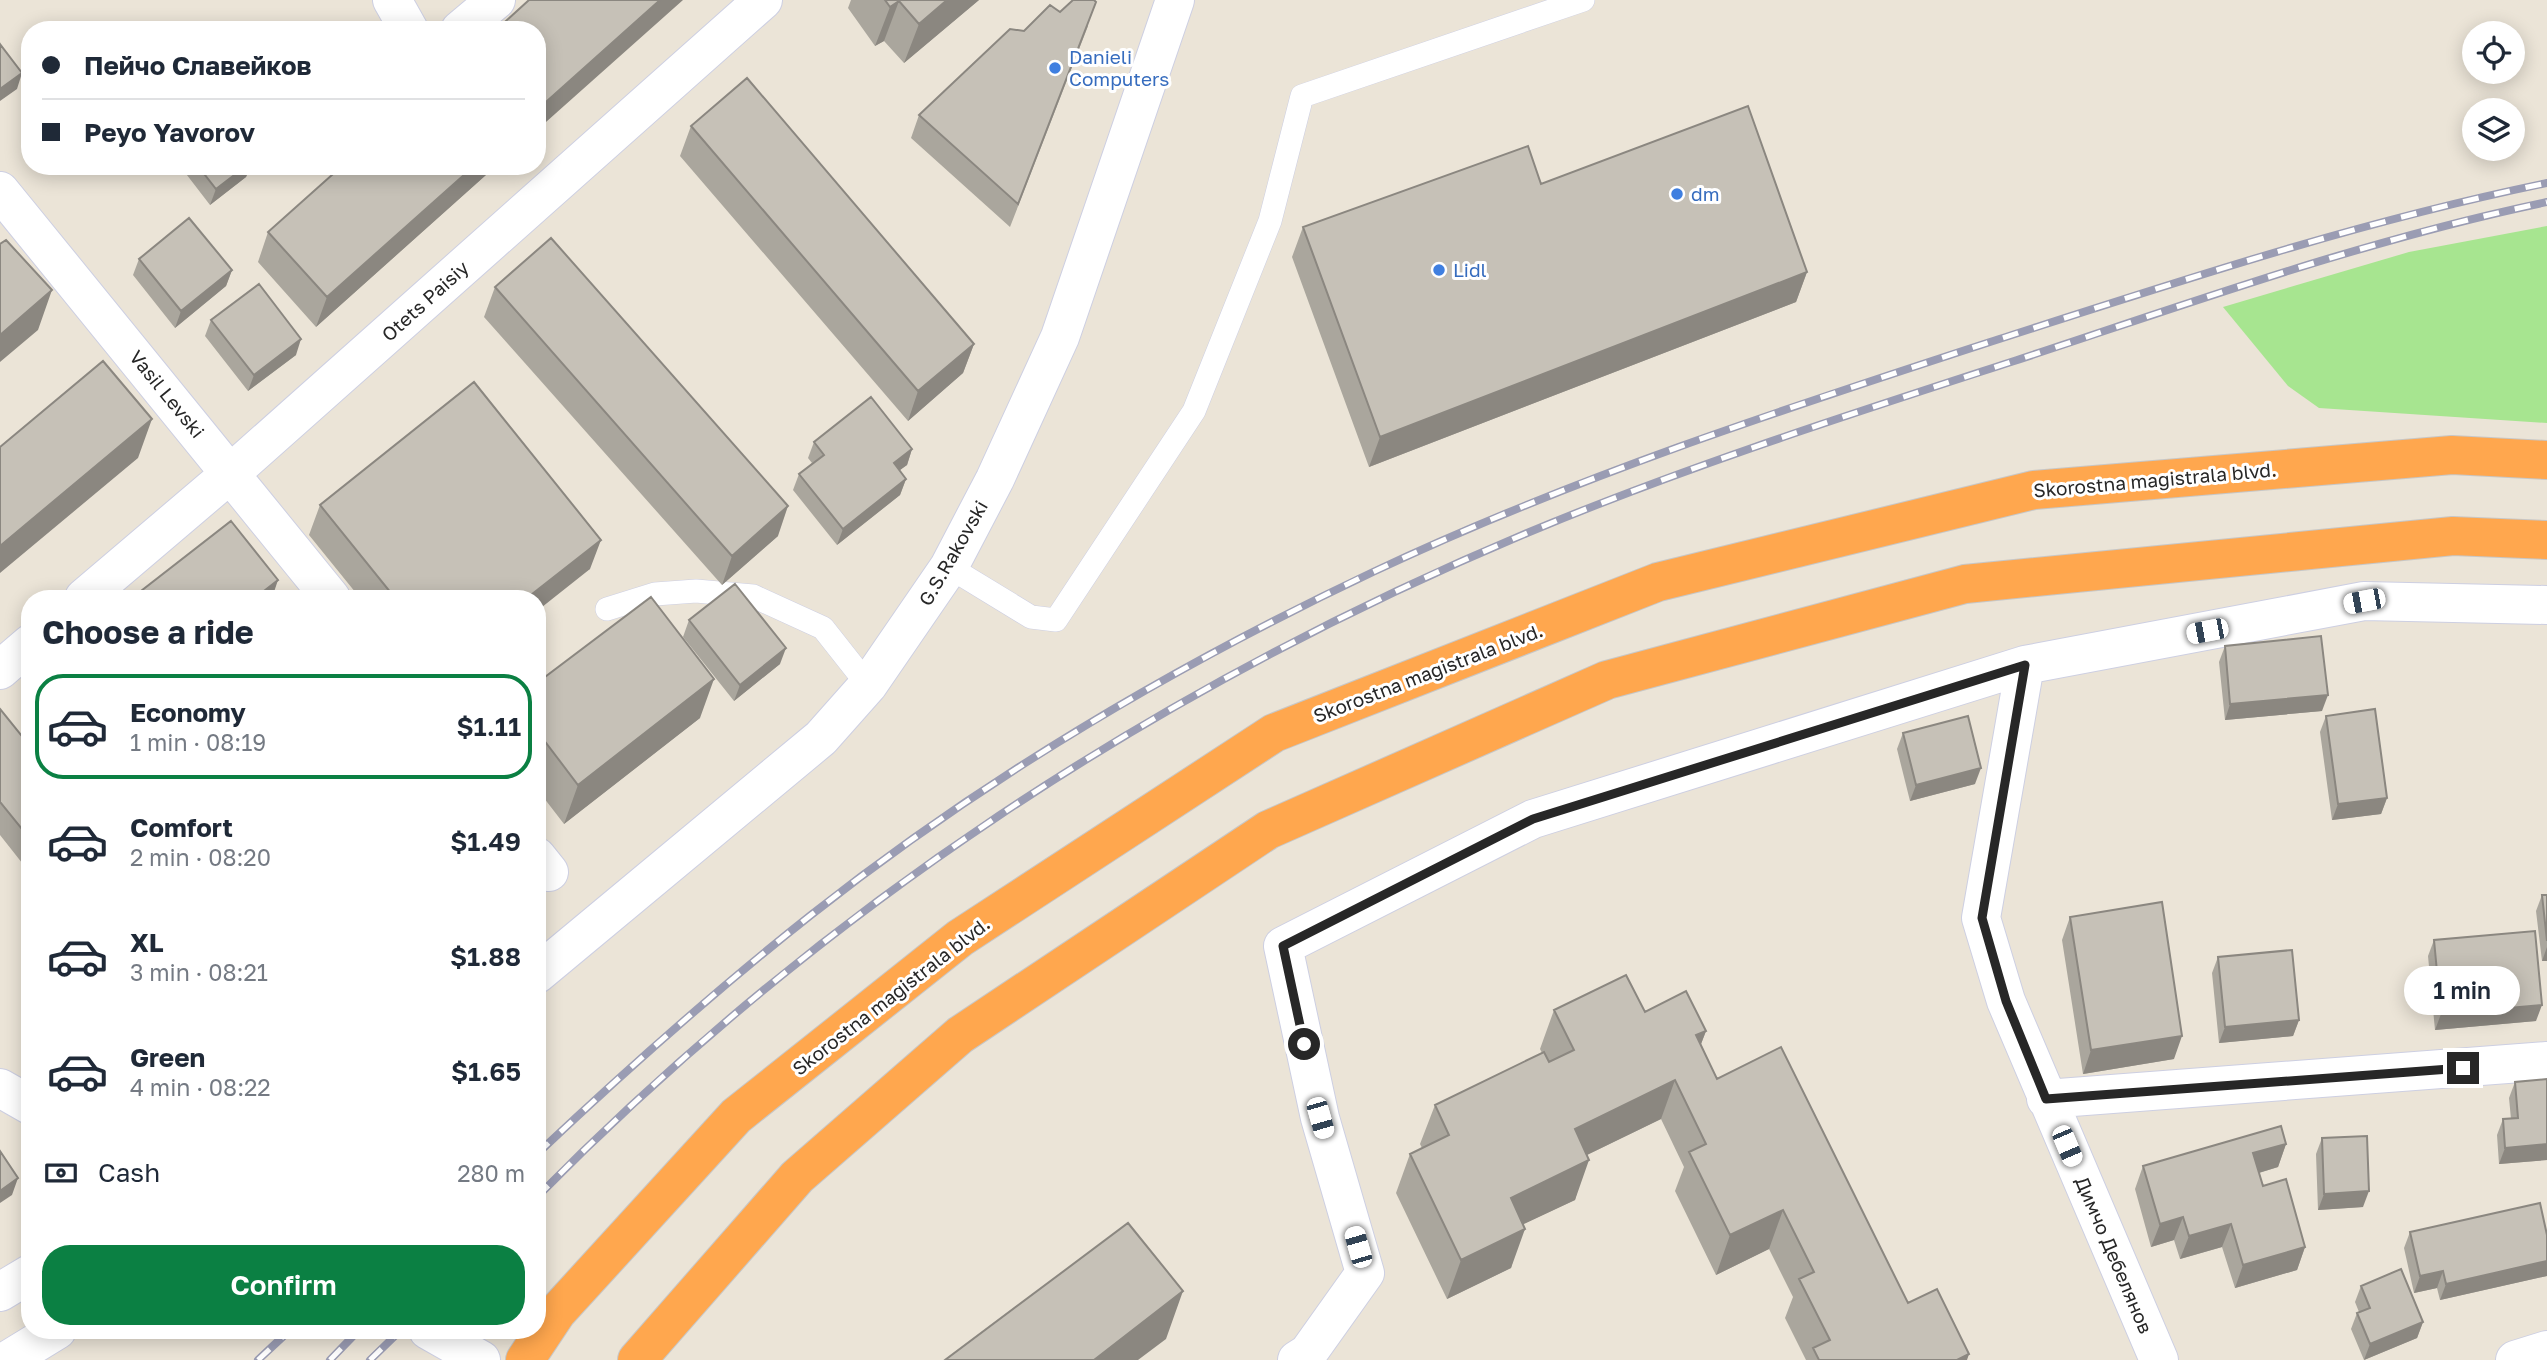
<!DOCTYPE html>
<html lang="en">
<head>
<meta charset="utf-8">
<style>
  body { margin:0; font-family:"Golos Text",sans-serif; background:#f6f6f7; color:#1f2937; height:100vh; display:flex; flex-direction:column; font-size:26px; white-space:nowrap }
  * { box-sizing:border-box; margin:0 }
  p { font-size:23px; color:#747a83 }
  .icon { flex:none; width:38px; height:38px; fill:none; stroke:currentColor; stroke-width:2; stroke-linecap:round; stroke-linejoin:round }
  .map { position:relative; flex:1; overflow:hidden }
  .side { position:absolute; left:21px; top:590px; width:525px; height:749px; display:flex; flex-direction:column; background:#fff; border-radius:28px; box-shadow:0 4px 18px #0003 }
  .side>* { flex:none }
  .guide { position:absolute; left:21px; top:21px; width:525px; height:154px; border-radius:28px; box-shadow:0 4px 18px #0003; display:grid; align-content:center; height:154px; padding:0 21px; background:#fff }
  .controls { position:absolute; left:2462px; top:21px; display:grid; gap:14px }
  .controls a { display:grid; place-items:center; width:63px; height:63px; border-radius:50%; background:#fff; box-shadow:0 4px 18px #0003; font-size:35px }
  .end { position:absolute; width:32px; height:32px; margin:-16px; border:9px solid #272727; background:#fff; box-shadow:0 0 0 4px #fff }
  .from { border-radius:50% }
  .bubble { position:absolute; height:49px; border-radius:24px; background:#fff; box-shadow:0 4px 18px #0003; font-size:23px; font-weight:600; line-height:49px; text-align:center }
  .car { position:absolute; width:21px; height:42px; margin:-21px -10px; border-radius:9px; box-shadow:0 0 5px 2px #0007; background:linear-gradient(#fff 24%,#345 0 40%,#fff 0 76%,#345 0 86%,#fff 0) }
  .guide b { display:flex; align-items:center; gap:24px; height:66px; font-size:26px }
  .guide b+b { border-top:2px solid #e0e1e3 }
  .guide i { width:18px; height:18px; background:#1f2937 }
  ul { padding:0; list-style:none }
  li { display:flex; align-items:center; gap:21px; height:105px; margin:0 14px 10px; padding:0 7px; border:4px solid transparent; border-radius:28px }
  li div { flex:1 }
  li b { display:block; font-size:26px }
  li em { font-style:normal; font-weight:600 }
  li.selected { border-color:#0b8043 }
  li>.icon { width:63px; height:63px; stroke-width:1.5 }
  h2 { padding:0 21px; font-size:32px; line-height:84px }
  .pay { display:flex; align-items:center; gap:18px; height:77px; padding:0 21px; font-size:26px }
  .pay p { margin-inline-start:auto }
  .cta { display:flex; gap:14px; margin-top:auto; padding:14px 21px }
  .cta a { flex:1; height:80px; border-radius:28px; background:#0b8043; color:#fff; font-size:28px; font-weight:600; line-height:80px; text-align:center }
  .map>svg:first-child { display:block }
  .green { fill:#a7e590 }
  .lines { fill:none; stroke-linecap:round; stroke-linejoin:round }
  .lane-casing { stroke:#cdcfe2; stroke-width:24 }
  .street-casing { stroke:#cdcfe2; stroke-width:40 }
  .secondary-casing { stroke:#cdcfe2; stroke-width:40 }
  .highway-casing { stroke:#c7c7c7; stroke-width:40 }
  .lane { stroke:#fff; stroke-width:23 }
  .street { stroke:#fff; stroke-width:38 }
  .secondary { stroke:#fff; stroke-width:38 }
  .highway { stroke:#ffa74e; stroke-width:38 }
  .rail-casing { stroke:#9a9cb3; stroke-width:8 }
  .rail { stroke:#fff; stroke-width:5; stroke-dasharray:16; stroke-linecap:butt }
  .wall { fill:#aaa69d }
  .shaded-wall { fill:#8b8780 }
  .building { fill:#c6c1b7; stroke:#8b8780; stroke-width:2 }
  .route { stroke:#272727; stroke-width:9 }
  .shop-dot { fill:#3f7fe0; stroke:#fff; stroke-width:2.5 }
  .labels { text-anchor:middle; stroke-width:6; stroke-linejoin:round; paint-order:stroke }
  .shop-label { font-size:19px; fill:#366cbe; stroke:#fff; text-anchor:start }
  .street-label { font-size:19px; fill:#272727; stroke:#fff }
</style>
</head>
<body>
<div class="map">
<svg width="2547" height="1360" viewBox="0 0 2547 1360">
  <rect width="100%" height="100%" fill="#ebe4d7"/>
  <path class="green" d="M 2547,226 L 2547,423 L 2319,408 L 2288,386 L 2223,307 L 2409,252 Z"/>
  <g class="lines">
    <g class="lane-casing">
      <path id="lane" d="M 949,567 L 1031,617 L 1056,620 L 1194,411 L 1270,221 L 1302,96 L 1583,0
        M 607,609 L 655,594 L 696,591 L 753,596 L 823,628 L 868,685"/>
    </g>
    <g class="street-casing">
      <path id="street" d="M 392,0 L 409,30
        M 460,30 L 496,0
        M 0,191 L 331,598
        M 84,598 L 231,473 L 763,0
        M 2025,665 L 1981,918 L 2006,1001 L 2159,1360
        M 0,670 L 30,644
        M 537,857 L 549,872
        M 2046,1099 L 2547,1061
        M 1297,1360 L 1308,1353 L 1365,1273 L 1320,1118 L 1283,946 L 1533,819 L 2025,665 L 2364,601 L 2547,605
        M 2515,1360 L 2547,1350"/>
    </g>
    <g class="secondary-casing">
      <path id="secondary" d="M 537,974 L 821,738 L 868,685 L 949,567 L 995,479 L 1060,337 L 1175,0
        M 0,1088 L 30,1105
        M 0,1292 L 30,1274
        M 428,1330 L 481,1360
        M 8,1360 L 57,1330"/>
    </g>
    <g class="highway-casing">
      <path id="highway" d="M 525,1360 L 557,1312 L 736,1116 L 960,938 L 1274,733 L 1658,582 L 2034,490 L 2452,455 L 2547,460
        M 637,1360 L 797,1177 L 960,1035 L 1268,830 L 1607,680 L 1965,584 L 2453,536 L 2547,540"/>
    </g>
    <use href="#lane" class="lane"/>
    <use href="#street" class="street"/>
    <use href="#secondary" class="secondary"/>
    <use href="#highway" class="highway"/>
    <g class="rail-casing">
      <path id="rail" d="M 537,1154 C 625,1071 716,990 811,915 C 982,780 1176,665 1373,572 C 1572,478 1781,410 1990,342 C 2174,283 2357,222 2547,183
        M 537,1197 C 820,910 1155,689 1527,533 C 1685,467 1848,415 2011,362 C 2188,304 2364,240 2547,202
        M 258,1360 L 290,1330
        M 330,1360 L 359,1330
        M 370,1360 L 401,1330"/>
    </g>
    <use href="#rail" class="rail"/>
  </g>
  <path class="wall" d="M 851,0 L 979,0 L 904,63 L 884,41 L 875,46 L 848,8 Z
    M 1060,12 L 1088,26 L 1010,227 L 911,138 L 919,115 L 1024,31 Z
    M 691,126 L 974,344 L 963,373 L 908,421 L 680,156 Z
    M 180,166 L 251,166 L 246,177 L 210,205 Z
    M 496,166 L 316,327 L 258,262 L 268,232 Z
    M 1541,184 L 1807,272 L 1796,302 L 1369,467 L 1292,257 L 1303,227 Z
    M 139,259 L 232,270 L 226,286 L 175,328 L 133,275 Z
    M 495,287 L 778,536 L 722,585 L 484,317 Z
    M 211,320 L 296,355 L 248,391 L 205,336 Z
    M 814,442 L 912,449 L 907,465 L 899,470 L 906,479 L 900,495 L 837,545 L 793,490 L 799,474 L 812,463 L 808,458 Z
    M 320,505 L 590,569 L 537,598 L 360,598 L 309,535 Z
    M 689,620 L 780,664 L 734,701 L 683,637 Z
    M 2225,646 L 2322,711 L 2225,720 L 2219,662 Z
    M 537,683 L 700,718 L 564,824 L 537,789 Z
    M 0,709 L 30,746 L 30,873 L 0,835 Z
    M 2326,716 L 2387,798 L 2381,814 L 2332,820 L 2320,732 Z
    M 1903,733 L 1975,784 L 1910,801 L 1897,749 Z
    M 2542,895 L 2547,895 L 2547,961 L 2542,961 L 2536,911 Z
    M 2070,917 L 2174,1059 L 2083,1074 L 2062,940 Z
    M 2434,940 L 2536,1021 L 2435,1030 L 2428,956 Z
    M 2218,957 L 2299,1020 L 2293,1036 L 2219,1043 L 2212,973 Z
    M 1554,1010 L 1645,1012 L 1706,1031 L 1701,1044 L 1717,1079 L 1908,1303 L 1967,1360 L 1806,1360 L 1785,1318 L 1793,1297 L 1769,1249 L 1716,1275 L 1675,1191 L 1684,1167 L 1661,1119 L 1587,1155 L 1575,1200 L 1523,1224 L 1511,1268 L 1447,1299 L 1396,1193 L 1410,1154 L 1422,1148 L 1420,1144 L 1435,1105 L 1542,1053 L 1540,1049 Z
    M 2547,1079 L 2547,1160 L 2499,1164 L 2497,1135 L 2503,1119 L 2511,1119 L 2509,1098 L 2515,1082 Z
    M 2322,1138 L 2363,1207 L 2318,1210 L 2316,1154 Z
    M 2286,1144 L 2278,1167 L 2259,1173 L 2263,1186 L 2305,1247 L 2297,1270 L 2235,1288 L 2222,1247 L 2180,1259 L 2174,1240 L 2151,1247 L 2135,1189 L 2143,1166 Z
    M 2410,1232 L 2547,1235 L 2547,1276 L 2440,1300 L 2437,1288 L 2414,1293 L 2404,1248 Z
    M 2361,1286 L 2423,1322 L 2417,1338 L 2364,1360 L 2351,1329 L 2357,1313 L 2359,1312 L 2355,1302 Z"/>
  <path class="shaded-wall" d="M 660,0 L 683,0 L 537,130 L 537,110 Z
    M 947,0 L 979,0 L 904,63 L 919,24 Z
    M 899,1 L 884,41 L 875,46 L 890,7 Z
    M 22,73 L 17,89 L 0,101 L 0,89 Z
    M 246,166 L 251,166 L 246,177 L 210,205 L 216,189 Z
    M 474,166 L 496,166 L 316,327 L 327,297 Z
    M 232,270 L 226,286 L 175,328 L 181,311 Z
    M 1807,272 L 1796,302 L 1369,467 L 1380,437 Z
    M 52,290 L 38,330 L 0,362 L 0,335 Z
    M 301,339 L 296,355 L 248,391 L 254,375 Z
    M 974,344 L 963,373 L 908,421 L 918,391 Z
    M 152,419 L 138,458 L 0,573 L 0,546 Z
    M 912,449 L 907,465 L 888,479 L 894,463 Z
    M 906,479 L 900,495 L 837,545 L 843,529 Z
    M 788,506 L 778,536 L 722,585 L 732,556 Z
    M 601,540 L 590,569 L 537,611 L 537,598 L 527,598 Z
    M 278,580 L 272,598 L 255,598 Z
    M 786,648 L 780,664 L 734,701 L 740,685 Z
    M 714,679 L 700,718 L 564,824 L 578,785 Z
    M 2328,695 L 2322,711 L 2225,720 L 2230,704 Z
    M 1981,768 L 1975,784 L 1910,801 L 1916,785 Z
    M 2387,798 L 2381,814 L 2332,820 L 2338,804 Z
    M 2547,947 L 2547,961 L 2542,961 Z
    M 2542,1005 L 2536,1021 L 2435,1030 L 2441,1014 Z
    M 2299,1020 L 2293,1036 L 2219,1043 L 2225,1027 Z
    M 1706,1031 L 1691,1070 L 1696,1035 Z
    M 2182,1036 L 2174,1059 L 2083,1074 L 2091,1050 Z
    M 1675,1080 L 1661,1119 L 1560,1168 L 1575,1129 Z
    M 2286,1144 L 2278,1167 L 2245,1177 L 2253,1153 Z
    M 2547,1144 L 2547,1160 L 2499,1164 L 2505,1148 Z
    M 1589,1160 L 1575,1200 L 1496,1237 L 1511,1198 Z
    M 18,1178 L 12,1195 L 0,1203 L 0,1191 Z
    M 2369,1191 L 2363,1207 L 2318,1210 L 2324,1194 Z
    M 1783,1210 L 1769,1249 L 1716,1275 L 1730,1235 Z
    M 2183,1217 L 2174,1240 L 2151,1247 L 2160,1224 Z
    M 2231,1224 L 2222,1247 L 2180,1259 L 2189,1236 Z
    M 1525,1229 L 1511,1268 L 1447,1299 L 1461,1260 Z
    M 2305,1247 L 2297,1270 L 2235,1288 L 2243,1265 Z
    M 2547,1261 L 2547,1276 L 2440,1300 L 2446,1284 Z
    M 2443,1271 L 2437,1288 L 2414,1293 L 2420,1276 Z
    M 1183,1291 L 1166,1339 L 1138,1360 L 1094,1360 Z
    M 2423,1322 L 2417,1338 L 2364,1360 L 2370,1344 Z
    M 1969,1354 L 1967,1360 L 1957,1360 Z"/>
  <path class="building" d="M 529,0 L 660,0 L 537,110 L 537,30 L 496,30 Z
    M 885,0 L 947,0 L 919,24 L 899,1 L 890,7 Z
    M 1073,0 L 1094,0 L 1096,2 L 1018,204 L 919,115 L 1010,29 L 1024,31 L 1050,5 L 1060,12 Z
    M 0,44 L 22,73 L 0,89 Z
    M 747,78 L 974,344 L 918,391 L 691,126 Z
    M 1748,106 L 1807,272 L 1380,437 L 1303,227 L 1528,146 L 1541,184 Z
    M 198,166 L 246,166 L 216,189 Z
    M 342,166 L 474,166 L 327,297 L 268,232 Z
    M 189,218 L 232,270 L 181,311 L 139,259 Z
    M 551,238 L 788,506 L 732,556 L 495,287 Z
    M 6,240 L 52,290 L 0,335 L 0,244 Z
    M 259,284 L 301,339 L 254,375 L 211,320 Z
    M 103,361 L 152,419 L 0,546 L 0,447 Z
    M 474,382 L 601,540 L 527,598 L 395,598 L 320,505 Z
    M 871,397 L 912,449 L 894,463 L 906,479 L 843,529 L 799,474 L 824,455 L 814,442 Z
    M 231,521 L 278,580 L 255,598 L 132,598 Z
    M 735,584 L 786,648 L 740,685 L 689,620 Z
    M 651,597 L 714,679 L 578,785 L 537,731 L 537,683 Z
    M 2321,636 L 2328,695 L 2230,704 L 2225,646 Z
    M 0,709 L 30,746 L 30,839 L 0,802 Z
    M 2375,709 L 2387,798 L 2338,804 L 2326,716 Z
    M 1968,716 L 1981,768 L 1916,785 L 1903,733 Z
    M 2542,895 L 2547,895 L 2547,941 Z
    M 2162,902 L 2182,1036 L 2091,1050 L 2070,917 Z
    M 2535,931 L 2542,1005 L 2441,1014 L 2434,940 Z
    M 2292,950 L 2299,1020 L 2225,1027 L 2218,957 Z
    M 1626,975 L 1645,1012 L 1686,991 L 1706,1031 L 1696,1035 L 1717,1079 L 1781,1047 L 1908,1303 L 1937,1289 L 1969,1354 L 1957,1360 L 1819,1360 L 1813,1348 L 1830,1340 L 1799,1279 L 1814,1272 L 1783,1210 L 1730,1235 L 1689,1152 L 1706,1144 L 1675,1080 L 1575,1129 L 1589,1160 L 1511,1198 L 1525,1229 L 1461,1260 L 1410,1154 L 1449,1135 L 1435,1105 L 1544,1052 L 1549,1062 L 1574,1050 L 1554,1010 Z
    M 2547,1079 L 2547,1144 L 2505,1148 L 2503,1119 L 2518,1118 L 2515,1082 Z
    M 2281,1126 L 2286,1144 L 2253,1153 L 2263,1186 L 2286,1179 L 2305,1247 L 2243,1265 L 2231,1224 L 2189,1236 L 2183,1217 L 2160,1224 L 2143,1166 Z
    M 2367,1136 L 2369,1191 L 2324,1194 L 2322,1138 Z
    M 0,1151 L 18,1178 L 0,1191 Z
    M 2540,1203 L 2547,1235 L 2547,1261 L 2446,1284 L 2443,1271 L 2420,1276 L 2410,1232 Z
    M 1128,1223 L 1183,1291 L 1094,1360 L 945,1360 Z
    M 2401,1269 L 2423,1322 L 2370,1344 L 2357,1313 L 2370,1308 L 2361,1286 Z"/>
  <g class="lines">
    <path class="route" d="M 1304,1044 L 1283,946 L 1533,819 L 2025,665 L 1982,918 L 2006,1001 L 2046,1099 L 2463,1068"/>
  </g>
  <g class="shop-dot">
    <circle cx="1055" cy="68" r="7"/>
    <circle cx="1677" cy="194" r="7"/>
    <circle cx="1439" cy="270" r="7"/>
  </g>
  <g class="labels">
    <g class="shop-label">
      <text x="1069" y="64">Danieli<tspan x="1069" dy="22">Computers</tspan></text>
      <text x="1691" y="201">dm</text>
      <text x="1453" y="277">Lidl</text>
    </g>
    <g class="street-label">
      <text transform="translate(425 301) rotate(-42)" y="7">Otets Paisiy</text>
      <text transform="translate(167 394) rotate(51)" y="7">Vasil Levski</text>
      <text transform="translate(2155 480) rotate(-5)" y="7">Skorostna magistrala blvd.</text>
      <text transform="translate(953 553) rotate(-60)" y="7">G.S.Rakovski</text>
      <text transform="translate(1428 673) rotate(-21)" y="7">Skorostna magistrala blvd.</text>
      <text transform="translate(891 996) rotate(-38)" y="7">Skorostna magistrala blvd.</text>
      <text transform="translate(2114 1255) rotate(67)" y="7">Димчо Дебелянов</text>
    </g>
  </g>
</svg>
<div class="controls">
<a><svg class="icon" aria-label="locate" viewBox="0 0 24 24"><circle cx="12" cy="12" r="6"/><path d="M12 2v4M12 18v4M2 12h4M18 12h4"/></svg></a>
<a><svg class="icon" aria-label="layers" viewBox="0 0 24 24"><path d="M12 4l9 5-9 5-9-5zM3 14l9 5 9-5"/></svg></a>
</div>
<i class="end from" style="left:1304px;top:1044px"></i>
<i class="end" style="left:2463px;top:1068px"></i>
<div class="bubble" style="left:2404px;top:966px;width:116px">1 min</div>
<i class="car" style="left:2364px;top:601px;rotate:259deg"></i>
<i class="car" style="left:2207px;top:631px;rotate:259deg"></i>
<i class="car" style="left:1320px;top:1118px;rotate:164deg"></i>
<i class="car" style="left:2067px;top:1146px;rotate:157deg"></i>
<i class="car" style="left:1358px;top:1247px;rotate:344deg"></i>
<div class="guide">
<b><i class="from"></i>Пейчо Славейков</b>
<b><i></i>Peyo Yavorov</b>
</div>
<section class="side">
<h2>Choose a ride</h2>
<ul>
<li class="selected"><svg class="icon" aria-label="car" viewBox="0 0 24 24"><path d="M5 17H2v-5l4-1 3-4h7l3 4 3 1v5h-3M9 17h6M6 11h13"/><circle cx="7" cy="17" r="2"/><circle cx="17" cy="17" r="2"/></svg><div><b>Economy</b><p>1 min · 08:19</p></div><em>$1.11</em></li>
<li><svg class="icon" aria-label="car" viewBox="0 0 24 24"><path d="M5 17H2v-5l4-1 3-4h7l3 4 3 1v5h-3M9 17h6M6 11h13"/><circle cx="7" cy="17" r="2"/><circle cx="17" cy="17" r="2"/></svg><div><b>Comfort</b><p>2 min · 08:20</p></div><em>$1.49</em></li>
<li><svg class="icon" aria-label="car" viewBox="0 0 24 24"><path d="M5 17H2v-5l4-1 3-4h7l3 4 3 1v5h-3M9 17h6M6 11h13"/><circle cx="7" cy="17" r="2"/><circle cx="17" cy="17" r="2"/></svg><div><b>XL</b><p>3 min · 08:21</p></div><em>$1.88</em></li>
<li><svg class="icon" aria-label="car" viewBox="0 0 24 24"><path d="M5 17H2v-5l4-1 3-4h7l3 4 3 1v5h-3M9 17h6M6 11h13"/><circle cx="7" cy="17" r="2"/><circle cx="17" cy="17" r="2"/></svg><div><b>Green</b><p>4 min · 08:22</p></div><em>$1.65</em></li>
</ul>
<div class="pay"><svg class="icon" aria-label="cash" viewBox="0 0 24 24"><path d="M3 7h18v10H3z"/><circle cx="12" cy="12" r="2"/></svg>Cash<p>280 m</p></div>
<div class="cta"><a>Confirm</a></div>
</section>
</div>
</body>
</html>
